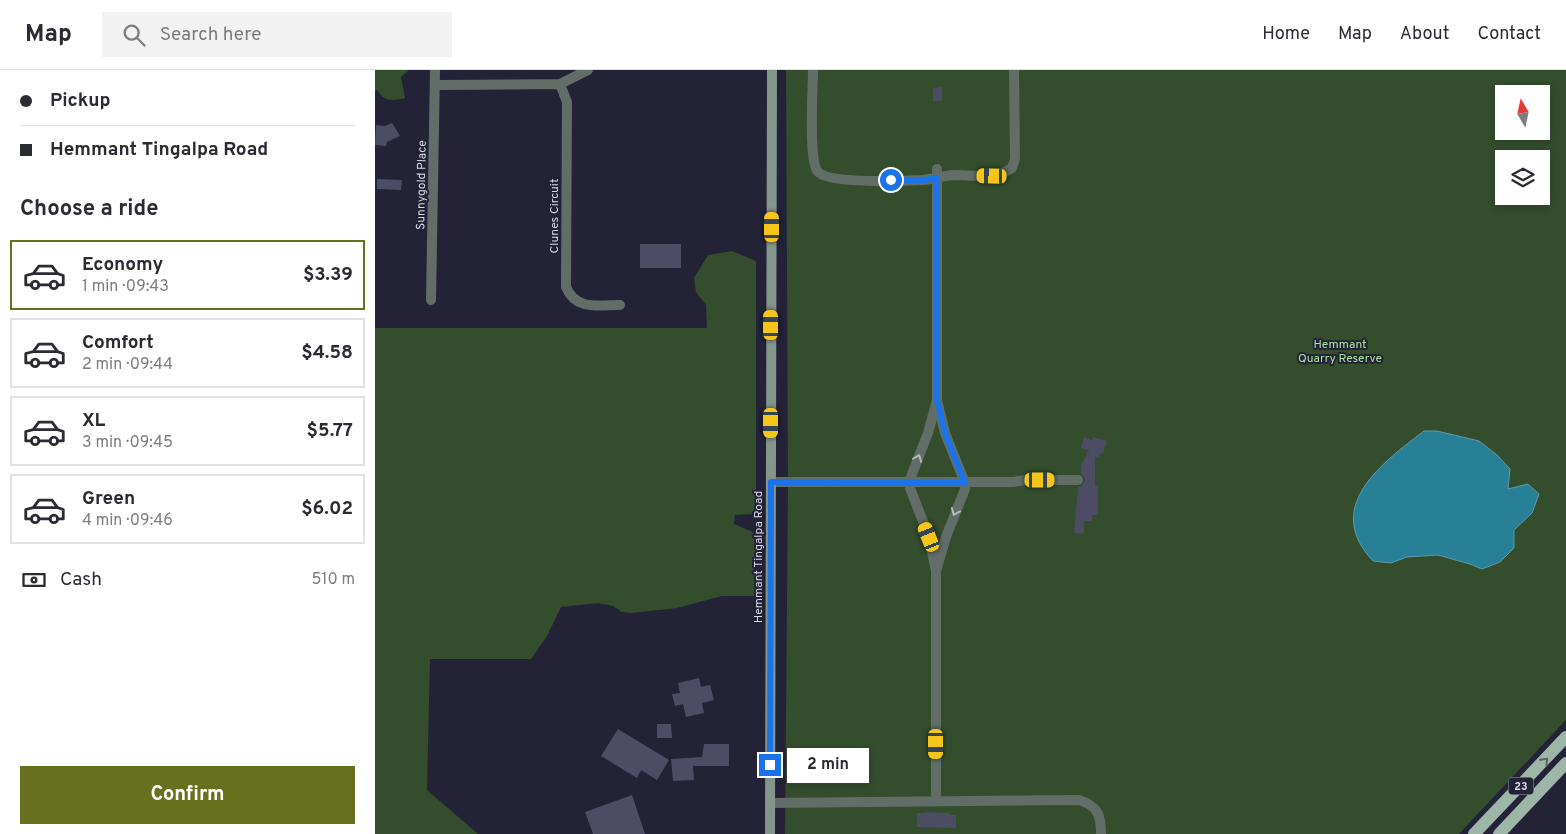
<!DOCTYPE html>
<html lang="en">
<head>
<meta charset="utf-8">
<style>
  body { margin:0; font-family:Overpass,sans-serif; background:#f2f2f3; color:#2b2b33; height:100vh; display:flex; flex-direction:column; font-size:19px; white-space:nowrap }
  * { box-sizing:border-box; margin:0 }
  p { font-size:16px; color:#7c7c81 }
  .icon { flex:none; width:28px; height:28px; fill:none; stroke:currentColor; stroke-width:2; stroke-linecap:round; stroke-linejoin:round }
  .map { position:relative; flex:1; overflow:hidden }
  .side { display:flex; flex-direction:column; background:#fff; width:375px }
  .side>* { flex:none }
  .banner { display:grid; align-content:center; height:110px; padding:0 20px; background:#fff }
  .needle { width:32px; rotate:351deg }
  .controls { position:absolute; left:1120px; top:15px; display:grid; gap:10px }
  .controls a { display:grid; place-items:center; width:55px; height:55px; border-radius:0px; background:#fff; box-shadow:0 2px 8px #0003; font-size:25px }
  .end { position:absolute; width:22px; height:22px; margin:-11px; border:6px solid #1a73e8; background:#fff; box-shadow:0 0 0 2px #fff }
  .from { border-radius:50% }
  .bubble { position:absolute; height:35px; border-radius:0px; background:#fff; box-shadow:0 2px 8px #0003; font-size:16px; font-weight:700; line-height:35px; text-align:center }
  .car { position:absolute; width:15px; height:30px; margin:-15px -8px; border-radius:6px; box-shadow:0 0 4px 1px #0007; background:linear-gradient(#f5c518 24%,#345 0 40%,#f5c518 0 76%,#345 0 86%,#f5c518 0) }
  .banner b { display:flex; align-items:center; gap:18px; height:48px; font-size:19px }
  .banner b+b { border-top:1px solid #e1e1e2 }
  .banner i { width:12px; height:12px; background:#2b2b33 }
  ul { padding:0; list-style:none }
  li { display:flex; align-items:center; gap:15px; height:70px; margin:0 10px 8px; padding:0 10px; border:2px solid #e1e1e2; border-radius:0px }
  li div { flex:1 }
  li b { display:block; font-size:19px }
  li em { font-style:normal; font-weight:700 }
  li.on { border-color:#67701c }
  li>.icon { width:45px; height:45px; stroke-width:1.5 }
  h2 { padding:0 20px; font-size:22px; line-height:60px }
  .pay { display:flex; align-items:center; gap:12px; height:55px; padding:0 20px; font-size:19px }
  .pay p { margin-inline-start:auto }
  .action { display:flex; gap:10px; margin-top:auto; padding:10px 20px }
  .action a { flex:1; height:58px; border-radius:0px; background:#67701c; color:#fff; font-size:20px; font-weight:700; line-height:58px; text-align:center }
  header { display:flex; align-items:center; gap:30px; box-sizing:border-box; height:70px; padding:0 25px; background:#fff; border-bottom:1px solid #e1e1e2 }
  header strong { font-size:24px }
  nav { display:flex; gap:28px; margin-inline-start:auto; font-size:18px }
  .search { width:350px; height:45px; background:#f2f2f3; display:flex; align-items:center; gap:12px; box-sizing:border-box; padding:0 18px; border-radius:0px; color:#7c7c81; font-size:19px }
  main { display:flex; flex:1; min-height:0 }
  .map>svg:first-child { display:block }
  .green { fill:#334d2d; fill-rule:evenodd }
  .water { fill:#288097; stroke:#5d9aaf }
  .building { fill:#4c4c64 }
  .lines { fill:none; stroke-linecap:round; stroke-linejoin:round }
  .street { stroke:#626d67; stroke-width:10 }
  .secondary { stroke:#84968c; stroke-width:10 }
  .primary { stroke:#9eb6a8; stroke-width:12 }
  .oneway { stroke:#b5b8c1 }
  .oneway2 { stroke:#5a656a }
  .route { stroke:#1a73e8; stroke-width:6 }
  .labels { text-anchor:middle; stroke-width:4; stroke-linejoin:round; paint-order:stroke }
  .shield { fill:#232237; stroke:#a2a1b2; stroke-width:1 }
  .shield-label { font-size:11px; font-weight:bold; fill:#d8d8e7 }
  .street-label { font-size:12px; fill:#d8d8e7; stroke:#232237 }
  .park-label { font-size:12px; fill:#a7e49a; stroke:#232237 }
</style>
</head>
<body>
<header>
<strong>Map</strong>
<div class="search"><svg class="icon" aria-label="search" viewBox="0 0 24 24"><circle cx="10" cy="10" r="6"/><path d="M15 15l6 6"/></svg>Search here</div>
<nav><a>Home</a><a>Map</a><a>About</a><a>Contact</a></nav>
</header>
<main>
<section class="side">
<div class="banner">
<b><i class="from"></i>Pickup</b>
<b><i></i>Hemmant Tingalpa Road</b>
</div>
<h2>Choose a ride</h2>
<ul>
<li class="on"><svg class="icon" aria-label="car" viewBox="0 0 24 24"><path d="M5 17H2v-5l4-1 3-4h7l3 4 3 1v5h-3M9 17h6M6 11h13"/><circle cx="7" cy="17" r="2"/><circle cx="17" cy="17" r="2"/></svg><div><b>Economy</b><p>1 min · 09:43</p></div><em>$3.39</em></li>
<li><svg class="icon" aria-label="car" viewBox="0 0 24 24"><path d="M5 17H2v-5l4-1 3-4h7l3 4 3 1v5h-3M9 17h6M6 11h13"/><circle cx="7" cy="17" r="2"/><circle cx="17" cy="17" r="2"/></svg><div><b>Comfort</b><p>2 min · 09:44</p></div><em>$4.58</em></li>
<li><svg class="icon" aria-label="car" viewBox="0 0 24 24"><path d="M5 17H2v-5l4-1 3-4h7l3 4 3 1v5h-3M9 17h6M6 11h13"/><circle cx="7" cy="17" r="2"/><circle cx="17" cy="17" r="2"/></svg><div><b>XL</b><p>3 min · 09:45</p></div><em>$5.77</em></li>
<li><svg class="icon" aria-label="car" viewBox="0 0 24 24"><path d="M5 17H2v-5l4-1 3-4h7l3 4 3 1v5h-3M9 17h6M6 11h13"/><circle cx="7" cy="17" r="2"/><circle cx="17" cy="17" r="2"/></svg><div><b>Green</b><p>4 min · 09:46</p></div><em>$6.02</em></li>
</ul>
<div class="pay"><svg class="icon" aria-label="cash" viewBox="0 0 24 24"><path d="M3 7h18v10H3z"/><circle cx="12" cy="12" r="2"/></svg>Cash<p>510 m</p></div>
<div class="action"><a>Confirm</a></div>
</section>
<div class="map">
<svg width="1191" height="764" viewBox="0 0 1191 764">
  <rect width="100%" height="100%" fill="#232237"/>
  <path class="green" d="M 0,0 L 34,0 L 26,7 L 30,28 C 17,31 10,32 2,20 L 0,21 Z
    M 411,0 L 1191,0 L 1191,650 L 1084,764 L 410,764 L 413,412 ZM 1129,24 L 1166,24 L 1166,61 L 1129,61 ZM 1129,89 L 1166,89 L 1166,126 L 1129,126 Z
    M 357,181 L 381,191 L 381,444 L 360,445 L 359,454 L 380,463 L 380,526 L 347,526 L 302,538 L 257,543 L 247,542 L 238,536 L 223,533 L 186,537 L 172,566 L 156,589 L 55,589 L 52,720 L 103,764 L 0,764 L 0,258 L 332,258 L 331,235 L 321,222 L 319,208 L 333,185 Z"/>
  <path class="water" d="M 1049,361 L 1062,361 L 1104,371 L 1122,385 L 1135,399 L 1133,419 L 1153,414 L 1164,424 L 1157,443 L 1139,460 L 1139,478 L 1125,492 L 1107,499 L 1095,494 L 1063,485 L 1032,487 L 1016,493 L 998,491 C 947,437 1007,393 1049,361 Z"/>
  <path class="building" d="M 567,17 L 567,31 L 558,31 L 558,18 Z
    M 17,53 L 25,66 L 12,72 L 11,76 L 0,75 L 1,55 L 10,56 Z
    M 2,109 L 27,110 L 26,120 L 2,119 Z
    M 265,174 L 306,174 L 306,198 L 265,198 Z
    M 709,367 L 717,370 L 718,367 L 732,371 L 728,384 L 725,383 L 724,388 L 720,387 L 720,416 L 723,416 L 723,445 L 717,445 L 717,451 L 709,451 L 709,464 L 699,463 L 703,417 L 707,416 L 710,410 L 709,406 L 706,404 L 706,395 L 714,380 L 706,378 Z
    M 324,608 L 326,617 L 335,615 L 339,630 L 327,633 L 329,643 L 311,647 L 308,634 L 300,636 L 297,624 L 305,623 L 303,613 Z
    M 282,654 L 296,654 L 297,668 L 282,668 Z
    M 243,659 L 294,690 L 282,710 L 266,700 L 262,708 L 226,686 Z
    M 329,674 L 354,674 L 354,696 L 318,696 L 319,710 L 298,711 L 296,689 L 327,687 Z
    M 257,725 L 270,764 L 218,764 L 210,742 Z
    M 550,742 L 575,743 L 574,745 L 581,745 L 581,758 L 542,757 L 542,743 L 550,743 Z"/>
  <g class="lines">
    <path class="street" d="M 438,0 C 438,18 433,91 443,102 C 454,114 530,111 548,110 C 558,109 568,106 578,105 C 592,105 606,107 620,105 C 627,104 631,101 637,98 L 640,89 L 639,0
      M 185,14 L 192,32 L 191,217 C 201,241 224,235 245,235
      M 61,15 L 185,14 L 213,0
      M 56,230 L 60,0
      M 562,330 L 570,363 L 590,413 L 590,419 L 571,467 L 561,501 L 554,467 L 535,418 L 534,412 L 553,363 L 562,330 L 562,99
      M 396,412 L 638,412 L 651,410 L 703,410
      M 561,731 L 561,501
      M 395,733 L 704,730 C 723,736 726,745 726,764"/>
    <path class="secondary" d="M 395,764 L 397,0"/>
    <path class="primary" d="M 1099,764 L 1191,667
      M 1124,764 L 1191,693"/>
  </g>
  <defs><path id="oneway-chevron" d="M-2-3.5L2.5 0L-2 3.5" fill="none" stroke-width="1.6" stroke-linecap="round" stroke-linejoin="round" transform="scale(1.25)"/></defs>
  <g class="oneway">
    <use href="#oneway-chevron" transform="translate(543 388) rotate(-69)"/>
    <use href="#oneway-chevron" transform="translate(580 442) rotate(113)"/>
  </g>
  <use class="oneway2" href="#oneway-chevron" transform="translate(1170 691) rotate(-47)"/>
  <g class="lines">
    <path class="route" d="M 395,695 L 396,412 L 590,413 L 570,363 L 562,330 L 562,108 L 549,110 L 516,110"/>
  </g>
  <g class="labels">
    <rect class="shield" x="1133.5" y="707.5" width="25" height="17" rx="4"/>
    <g class="shield-label">
      <text x="1146" y="720">23</text>
    </g>
    <g class="street-label">
      <text transform="translate(46 115) rotate(-89)" y="4">Sunnygold Place</text>
      <text transform="translate(179 146) rotate(-90)" y="4">Clunes Circuit</text>
      <text transform="translate(383 487) rotate(-90)" y="4">Hemmant Tingalpa Road</text>
    </g>
    <g class="park-label">
      <text x="965" y="278">Hemmant<tspan x="965" dy="14">Quarry Reserve</tspan></text>
    </g>
  </g>
</svg>
<div class="controls">
<a><svg class="needle" viewBox="-14 -14 28 28"><path d="M0-13l5 13h-10z" fill="#e53935"/><path d="M0 13l5-13h-10z" fill="#7c7c81"/></svg></a>
<a><svg class="icon" aria-label="layers" viewBox="0 0 24 24"><path d="M12 4l9 5-9 5-9-5zM3 14l9 5 9-5"/></svg></a>
</div>
<i class="end from" style="left:516px;top:110px"></i>
<i class="end" style="left:395px;top:695px"></i>
<div class="bubble" style="left:412px;top:678px;width:82px">2 min</div>
<i class="car" style="left:617px;top:106px;rotate:271deg"></i>
<i class="car" style="left:397px;top:157px;rotate:0deg"></i>
<i class="car" style="left:396px;top:255px;rotate:0deg"></i>
<i class="car" style="left:396px;top:353px;rotate:180deg"></i>
<i class="car" style="left:665px;top:410px;rotate:90deg"></i>
<i class="car" style="left:554px;top:467px;rotate:338deg"></i>
<i class="car" style="left:561px;top:674px;rotate:180deg"></i>
</div>
</main>
</body>
</html>
